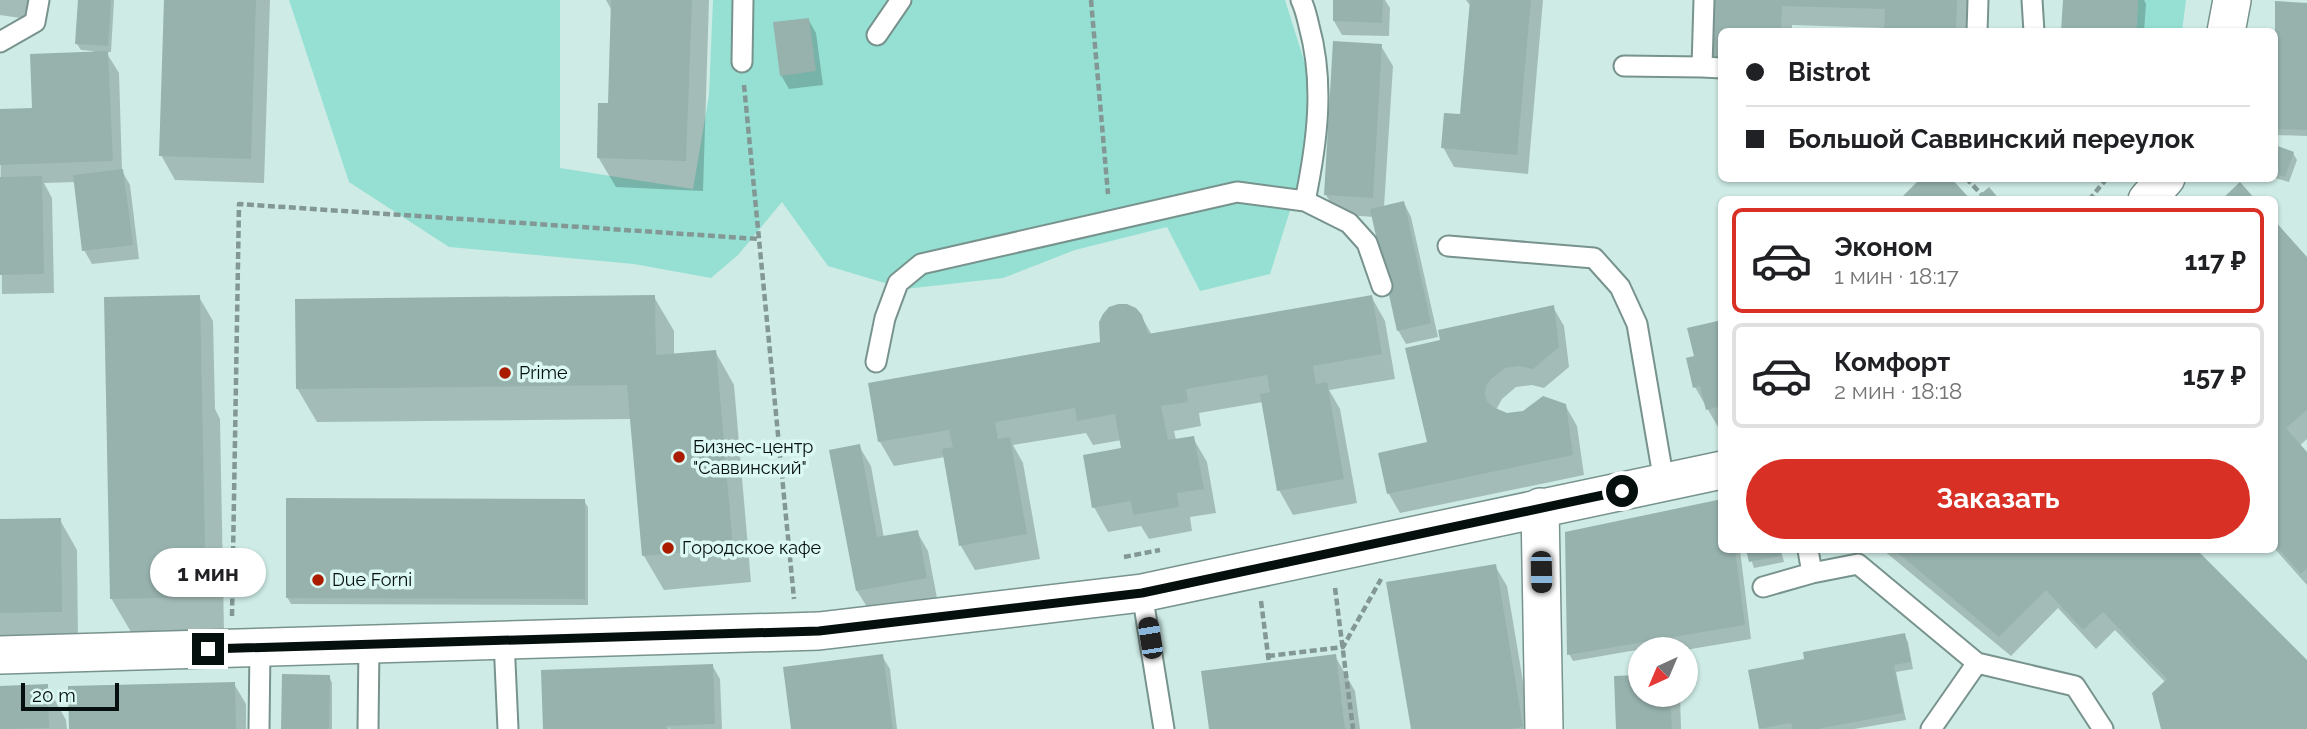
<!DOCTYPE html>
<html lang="ru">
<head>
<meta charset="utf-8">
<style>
  body { margin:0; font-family:Raleway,sans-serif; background:#f2f2f2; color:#202124; height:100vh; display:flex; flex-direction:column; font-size:26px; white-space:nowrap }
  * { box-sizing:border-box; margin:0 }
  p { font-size:23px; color:#757577 }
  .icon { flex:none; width:38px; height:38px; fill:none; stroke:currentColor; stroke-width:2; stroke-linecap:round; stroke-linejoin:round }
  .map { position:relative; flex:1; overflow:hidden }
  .side { position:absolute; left:1718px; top:196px; width:560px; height:357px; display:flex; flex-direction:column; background:#fff; border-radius:10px; box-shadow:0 2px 5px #0004 }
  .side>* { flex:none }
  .banner { position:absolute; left:1718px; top:28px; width:560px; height:154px; border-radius:10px; box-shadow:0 2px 5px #0004; display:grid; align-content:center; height:154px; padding:0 28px; background:#fff }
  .needle { width:46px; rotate:224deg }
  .fabs { position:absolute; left:1628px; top:637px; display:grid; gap:14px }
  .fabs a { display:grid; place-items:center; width:70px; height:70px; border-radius:50%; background:#fff; box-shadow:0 2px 5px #0004; font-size:35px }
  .scale { position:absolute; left:21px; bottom:18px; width:98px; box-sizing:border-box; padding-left:7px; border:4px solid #050f0d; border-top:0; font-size:19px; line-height:24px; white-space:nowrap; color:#050f0d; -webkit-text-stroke:5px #dbf8f2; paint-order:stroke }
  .end { position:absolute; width:32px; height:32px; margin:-16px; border:9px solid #050f0d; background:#fff; box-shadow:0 0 0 4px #fff }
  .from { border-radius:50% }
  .bubble { position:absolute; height:49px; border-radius:24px; background:#fff; box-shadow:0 2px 5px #0004; font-size:23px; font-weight:700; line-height:49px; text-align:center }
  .car { position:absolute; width:21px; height:42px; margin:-21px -10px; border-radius:9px; box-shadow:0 0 5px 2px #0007; background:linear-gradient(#222 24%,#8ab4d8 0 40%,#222 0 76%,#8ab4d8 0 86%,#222 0) }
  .banner b { display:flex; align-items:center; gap:24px; height:66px; font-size:26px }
  .banner b+b { border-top:2px solid #e0e0e0 }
  .banner i { width:18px; height:18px; background:#202124 }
  ul { padding:12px 0 0; list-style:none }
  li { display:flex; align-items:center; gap:21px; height:105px; margin:0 14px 10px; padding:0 14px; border:4px solid #e0e0e0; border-radius:10px }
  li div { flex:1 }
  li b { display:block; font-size:26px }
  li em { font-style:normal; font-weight:700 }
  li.on { border-color:#d93025 }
  li>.icon { width:63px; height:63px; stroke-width:1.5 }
  .button { display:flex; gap:14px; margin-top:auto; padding:14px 28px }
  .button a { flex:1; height:80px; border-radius:42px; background:#d93025; color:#fff; font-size:28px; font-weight:700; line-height:80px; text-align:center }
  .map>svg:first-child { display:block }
  .green { fill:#95e0d3 }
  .shadow { fill:#0003 }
  .building { fill:#97b2ad }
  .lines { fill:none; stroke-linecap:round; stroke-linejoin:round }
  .lane-casing { stroke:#78938d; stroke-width:23 }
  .street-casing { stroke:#78938d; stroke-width:40 }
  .path { stroke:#839894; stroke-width:4.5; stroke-dasharray:7 3.5; stroke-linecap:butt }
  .lane { stroke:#fff; stroke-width:19 }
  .street { stroke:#fff; stroke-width:37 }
  .route { stroke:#050f0d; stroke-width:9 }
  .poi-dot { fill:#aa1b00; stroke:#dbf8f2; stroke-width:2.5 }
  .labels { text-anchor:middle; stroke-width:7; stroke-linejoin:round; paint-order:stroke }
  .poi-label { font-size:18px; fill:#050f0d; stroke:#dbf8f2; text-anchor:start }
</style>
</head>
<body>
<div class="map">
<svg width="2307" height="729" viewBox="0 0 2307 729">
  <rect width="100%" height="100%" fill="#ceebe5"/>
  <path class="green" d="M 289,0 L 560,0 L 560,168 L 693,189 L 709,95 L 713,0 L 1285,0 L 1307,70 L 1306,160 L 1270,274 L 1200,291 L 1167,227 L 1075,250 L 1003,278 L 905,289 L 828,266 L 782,202 L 738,255 L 711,278 L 634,264 L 449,247 L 349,182 Z
    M 2138,0 L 2186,0 L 2182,31 L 2136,31 Z"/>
  <path class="shadow" d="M 0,0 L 37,0 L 34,20 L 0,15 Z
    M 79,0 L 114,0 L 111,52 L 106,52 L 119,73 L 122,171 L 130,185 L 139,259 L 92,264 L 84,250 L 76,182 L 44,183 L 52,198 L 54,293 L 2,294 L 0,111 L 34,109 L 93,53 L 93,51 L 81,50 L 77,44 Z
    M 166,0 L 270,0 L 264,183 L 175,180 L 161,155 Z
    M 606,0 L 709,0 L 703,191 L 616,187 L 598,157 L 609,105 L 612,11 Z
    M 1335,0 L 1385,0 L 1390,8 L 1389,36 L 1342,35 L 1334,21 Z
    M 1466,0 L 1543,0 L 1528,174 L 1454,167 L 1443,147 L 1462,116 L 1472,4 L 1469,4 Z
    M 1713,0 L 1968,0 L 1968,32 L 1886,32 L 1886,28 L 1792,25 L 1792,32 L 1722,32 L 1722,74 L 1711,56 Z
    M 2065,0 L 2144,0 L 2146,4 L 2144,32 L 2063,32 Z
    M 2307,4 L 2307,136 L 2276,135 L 2275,54 Z
    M 808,19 L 816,33 L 823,85 L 789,89 L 781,75 Z
    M 1381,46 L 1393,66 L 1384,207 L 1404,203 L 1411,217 L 1438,337 L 1406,344 L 1398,330 L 1373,217 L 1337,214 L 1326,195 Z
    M 2275,147 L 2293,153 L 2297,160 L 2289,182 L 2275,178 Z
    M 2275,224 L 2307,260 L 2307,439 L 2299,446 L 2307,454 L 2307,585 L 2275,549 Z
    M 1371,296 L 1385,321 L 1395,379 L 1329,390 L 1340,409 L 1357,503 L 1293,515 L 1279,490 L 1263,402 L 1199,413 L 1201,426 L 1174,431 L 1176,440 L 1193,438 L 1207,462 L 1216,513 L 1190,517 L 1192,531 L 1149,539 L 1141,526 L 1108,532 L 1094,507 L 1123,450 L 1122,440 L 1093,445 L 1086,433 L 1013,445 L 1023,463 L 1040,559 L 975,570 L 961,546 L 945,457 L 894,466 L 880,442 L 870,384 L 1102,344 L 1141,316 L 1152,335 Z
    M 199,297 L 213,321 L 215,409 L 220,419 L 224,631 L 131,632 L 111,598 Z
    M 654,297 L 674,331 L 674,355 L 715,351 L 734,385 L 751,582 L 664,590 L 644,556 L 632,419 L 317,422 L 297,388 Z
    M 1553,307 L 1564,326 L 1569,367 L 1544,388 L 1532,385 L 1516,387 L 1502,399 L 1496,410 L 1507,415 L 1565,405 L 1577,426 L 1584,475 L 1400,513 L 1389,494 L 1380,454 L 1429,444 L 1439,342 Z
    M 1722,322 L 1722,434 L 1695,387 L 1696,358 Z
    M 859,446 L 871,466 L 884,538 L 917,532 L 928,551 L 937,598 L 869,610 L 857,591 Z
    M 584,501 L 588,507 L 588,605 L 291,604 L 287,597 Z
    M 1722,501 L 1722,550 L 1740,550 L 1751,639 L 1685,650 L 1656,649 L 1654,647 L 1573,661 L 1569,654 Z
    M 0,520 L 60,520 L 77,550 L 78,642 L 0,643 Z
    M 1748,550 L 1781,550 L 1784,562 L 1754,568 Z
    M 1883,550 L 2194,550 L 2307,662 L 2307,729 L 2162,729 L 2165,682 L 2115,630 L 2096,649 L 2058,608 L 2011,656 Z
    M 1495,566 L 1507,586 L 1531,729 L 1413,729 Z
    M 1904,635 L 1908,642 L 1913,669 L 1896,672 L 1906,720 L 1854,729 L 1761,729 L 1750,671 L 1806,661 Z
    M 882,656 L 890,669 L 897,729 L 793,729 Z
    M 1335,656 L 1355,691 L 1360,729 L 1210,729 Z
    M 712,665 L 720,679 L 722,729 L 670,729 L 669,727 L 669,729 L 545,729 Z
    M 329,676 L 332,683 L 332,729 L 283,729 Z
    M 234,684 L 246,704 L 246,729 L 71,729 Z
    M 47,686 L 66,720 L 67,729 L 0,729 L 0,688 Z
    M 1640,695 L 1680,695 L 1681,729 L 1618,729 Z"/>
  <path class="building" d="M 78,0 L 111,0 L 108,46 L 75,44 Z
    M 164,0 L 256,0 L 251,159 L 159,156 Z
    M 611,0 L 692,0 L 686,161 L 597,158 L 598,103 L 608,103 Z
    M 1333,0 L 1383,0 L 1382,23 L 1333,21 Z
    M 1470,0 L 1531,0 L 1517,155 L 1441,148 L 1444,113 L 1460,114 Z
    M 1711,0 L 1957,0 L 1956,32 L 1884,32 L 1885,9 L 1782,6 L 1781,32 L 1722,32 L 1722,57 L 1710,56 Z
    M 2063,0 L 2138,0 L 2136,32 L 2061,32 Z
    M 2275,1 L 2307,3 L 2307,130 L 2275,129 Z
    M 809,18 L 816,71 L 780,76 L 773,22 Z
    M 1333,41 L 1382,44 L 1373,198 L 1324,195 Z
    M 108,51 L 113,161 L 0,165 L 0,109 L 32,108 L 30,54 Z
    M 2275,145 L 2294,152 L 2285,177 L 2275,174 Z
    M 123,169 L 133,245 L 82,251 L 73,175 Z
    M 42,176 L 44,274 L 0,275 L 0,177 Z
    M 1921,178 L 1951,178 L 1971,200 L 1899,200 Z
    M 2240,182 L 2256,200 L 2221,200 Z
    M 1989,187 L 2000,200 L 1975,200 L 1981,194 Z
    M 1404,201 L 1431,323 L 1397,331 L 1370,209 Z
    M 2275,221 L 2307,257 L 2307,410 L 2286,428 L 2307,452 L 2307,568 L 2301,574 L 2275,545 Z
    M 200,295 L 206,597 L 110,599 L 104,297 Z
    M 655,295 L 656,355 L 716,350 L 733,548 L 642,556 L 627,385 L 296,389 L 295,299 Z
    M 1372,295 L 1382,354 L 1313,366 L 1316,384 L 1327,382 L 1344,479 L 1277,491 L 1260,394 L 1270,392 L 1267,375 L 1186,389 L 1188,402 L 1161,406 L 1168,440 L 1194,436 L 1204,489 L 1177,493 L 1179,507 L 1133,515 L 1131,501 L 1092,508 L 1083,455 L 1121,448 L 1115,414 L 1077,421 L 1075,408 L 995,422 L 998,439 L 1010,437 L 1027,534 L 959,546 L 942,449 L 953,447 L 949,430 L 878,442 L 868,383 L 1100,342 L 1099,322 L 1103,314 L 1109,307 L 1118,304 L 1127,304 L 1136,308 L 1142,315 L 1148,334 Z
    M 1554,305 L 1559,347 L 1533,369 L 1519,366 L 1505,368 L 1491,379 L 1486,386 L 1485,395 L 1487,401 L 1493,407 L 1507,413 L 1523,411 L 1543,396 L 1566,404 L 1573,455 L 1387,494 L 1378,453 L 1427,442 L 1405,348 L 1440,340 L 1438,330 Z
    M 1722,320 L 1722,406 L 1706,410 L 1700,386 L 1693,388 L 1686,358 L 1694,356 L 1687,328 Z
    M 860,444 L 877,537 L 918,530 L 927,578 L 856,591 L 829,450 Z
    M 286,498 L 585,499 L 585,599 L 286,598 Z
    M 1722,499 L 1722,550 L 1735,550 L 1745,625 L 1567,655 L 1565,532 Z
    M 61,518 L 62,612 L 0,613 L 0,519 Z
    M 1746,550 L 1780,550 L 1781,556 L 1749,562 Z
    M 1894,550 L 2197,550 L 2307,660 L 2307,729 L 2161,729 L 2152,693 L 2167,679 L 2103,612 L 2083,630 L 2046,590 L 1999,637 Z
    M 1496,564 L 1523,727 L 1510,729 L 1411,729 L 1386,582 Z
    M 1905,633 L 1911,662 L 1894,665 L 1903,713 L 1817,729 L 1793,729 L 1791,723 L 1759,729 L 1748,670 L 1804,659 L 1803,652 Z
    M 883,654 L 893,729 L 791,729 L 783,667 Z
    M 1336,654 L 1345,729 L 1209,729 L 1201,671 Z
    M 713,664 L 715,724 L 666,726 L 666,729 L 543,729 L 541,670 Z
    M 282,674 L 330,675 L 329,729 L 281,729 Z
    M 1640,675 L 1640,695 L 1670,695 L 1672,729 L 1616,729 L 1614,676 Z
    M 235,682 L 236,729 L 69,729 L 68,686 Z
    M 48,684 L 49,728 L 0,729 L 0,686 Z"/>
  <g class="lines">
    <g class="lane-casing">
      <path id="lane" d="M 1301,0 C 1305,8 1307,17 1309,26 C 1325,84 1317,143 1305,201
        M 1704,0 L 1702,67 L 1722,68
        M 2032,0 L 2034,32
        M 1977,32 L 1978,0
        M 877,35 L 901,0
        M 0,42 L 35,22 L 39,0
        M 742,62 L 743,0
        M 1624,66 L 1702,67
        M 1448,246 L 1594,258 L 1620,287 L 1637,324 L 1664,482
        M 876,362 L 885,318 L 898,283 L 921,264 L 1237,192 L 1305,201 L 1349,223 L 1367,243 L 1382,286
        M 1808,550 L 1812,573
        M 1763,587 L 1812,573 L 1858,564 L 1977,663 L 2075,686 L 2103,729
        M 1142,593 L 1164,729
        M 504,640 L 508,729
        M 259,729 L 260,647
        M 368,729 L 369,644
        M 1931,729 L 1977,663"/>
    </g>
    <g class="street-casing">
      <path id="street" d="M 2226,32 L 2232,0
        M 2147,200 L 2166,178
        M 1540,507 L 1544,729
        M 0,655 L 819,631 L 1142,593 L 1722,470"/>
    </g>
    <path class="path" d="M 1091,0 L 1108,194
      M 744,85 L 794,599
      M 1966,178 L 1981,194
      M 2089,200 L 2107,178
      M 1124,557 L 1160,550
      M 1335,588 L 1353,729
      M 1261,601 L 1269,663
      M 232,616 L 239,204 L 759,239
      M 1268,656 L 1343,647 L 1381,579"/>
    <use href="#lane" class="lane"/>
    <use href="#street" class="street"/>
  </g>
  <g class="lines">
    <path class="route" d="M 208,649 L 819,631 L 1142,593 L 1622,491"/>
  </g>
  <g class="poi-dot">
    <circle cx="505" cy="373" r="7"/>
    <circle cx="679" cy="457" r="7"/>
    <circle cx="668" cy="548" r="7"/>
    <circle cx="318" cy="580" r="7"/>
  </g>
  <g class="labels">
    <g class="poi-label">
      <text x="519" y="379">Prime</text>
      <text x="693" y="453">Бизнес-центр<tspan x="693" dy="21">"Саввинский"</tspan></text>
      <text x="682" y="554">Городское кафе</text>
      <text x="332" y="586">Due Forni</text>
    </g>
  </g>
</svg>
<div class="fabs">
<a><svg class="needle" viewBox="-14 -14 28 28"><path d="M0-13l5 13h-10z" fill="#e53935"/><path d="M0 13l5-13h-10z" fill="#757577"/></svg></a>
</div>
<div class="scale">20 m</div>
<i class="end from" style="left:1622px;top:491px"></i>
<i class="end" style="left:208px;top:649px"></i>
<div class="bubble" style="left:150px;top:548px;width:116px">1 мин</div>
<i class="car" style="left:1541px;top:572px;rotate:179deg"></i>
<i class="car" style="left:1150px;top:638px;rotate:351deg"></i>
<div class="banner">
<b><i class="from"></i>Bistrot</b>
<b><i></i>Большой Саввинский переулок</b>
</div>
<section class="side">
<ul>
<li class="on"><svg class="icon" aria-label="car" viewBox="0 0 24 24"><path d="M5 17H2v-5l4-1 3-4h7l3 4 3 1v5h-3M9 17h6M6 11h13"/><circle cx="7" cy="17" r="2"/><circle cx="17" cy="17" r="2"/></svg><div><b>Эконом</b><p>1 мин · 18:17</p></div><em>117 ₽</em></li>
<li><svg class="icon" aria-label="car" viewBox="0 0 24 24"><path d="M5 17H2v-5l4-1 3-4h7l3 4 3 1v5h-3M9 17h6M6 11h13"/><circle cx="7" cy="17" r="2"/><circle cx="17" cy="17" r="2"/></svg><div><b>Комфорт</b><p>2 мин · 18:18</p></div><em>157 ₽</em></li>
</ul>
<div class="button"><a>Заказать</a></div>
</section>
</div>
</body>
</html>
